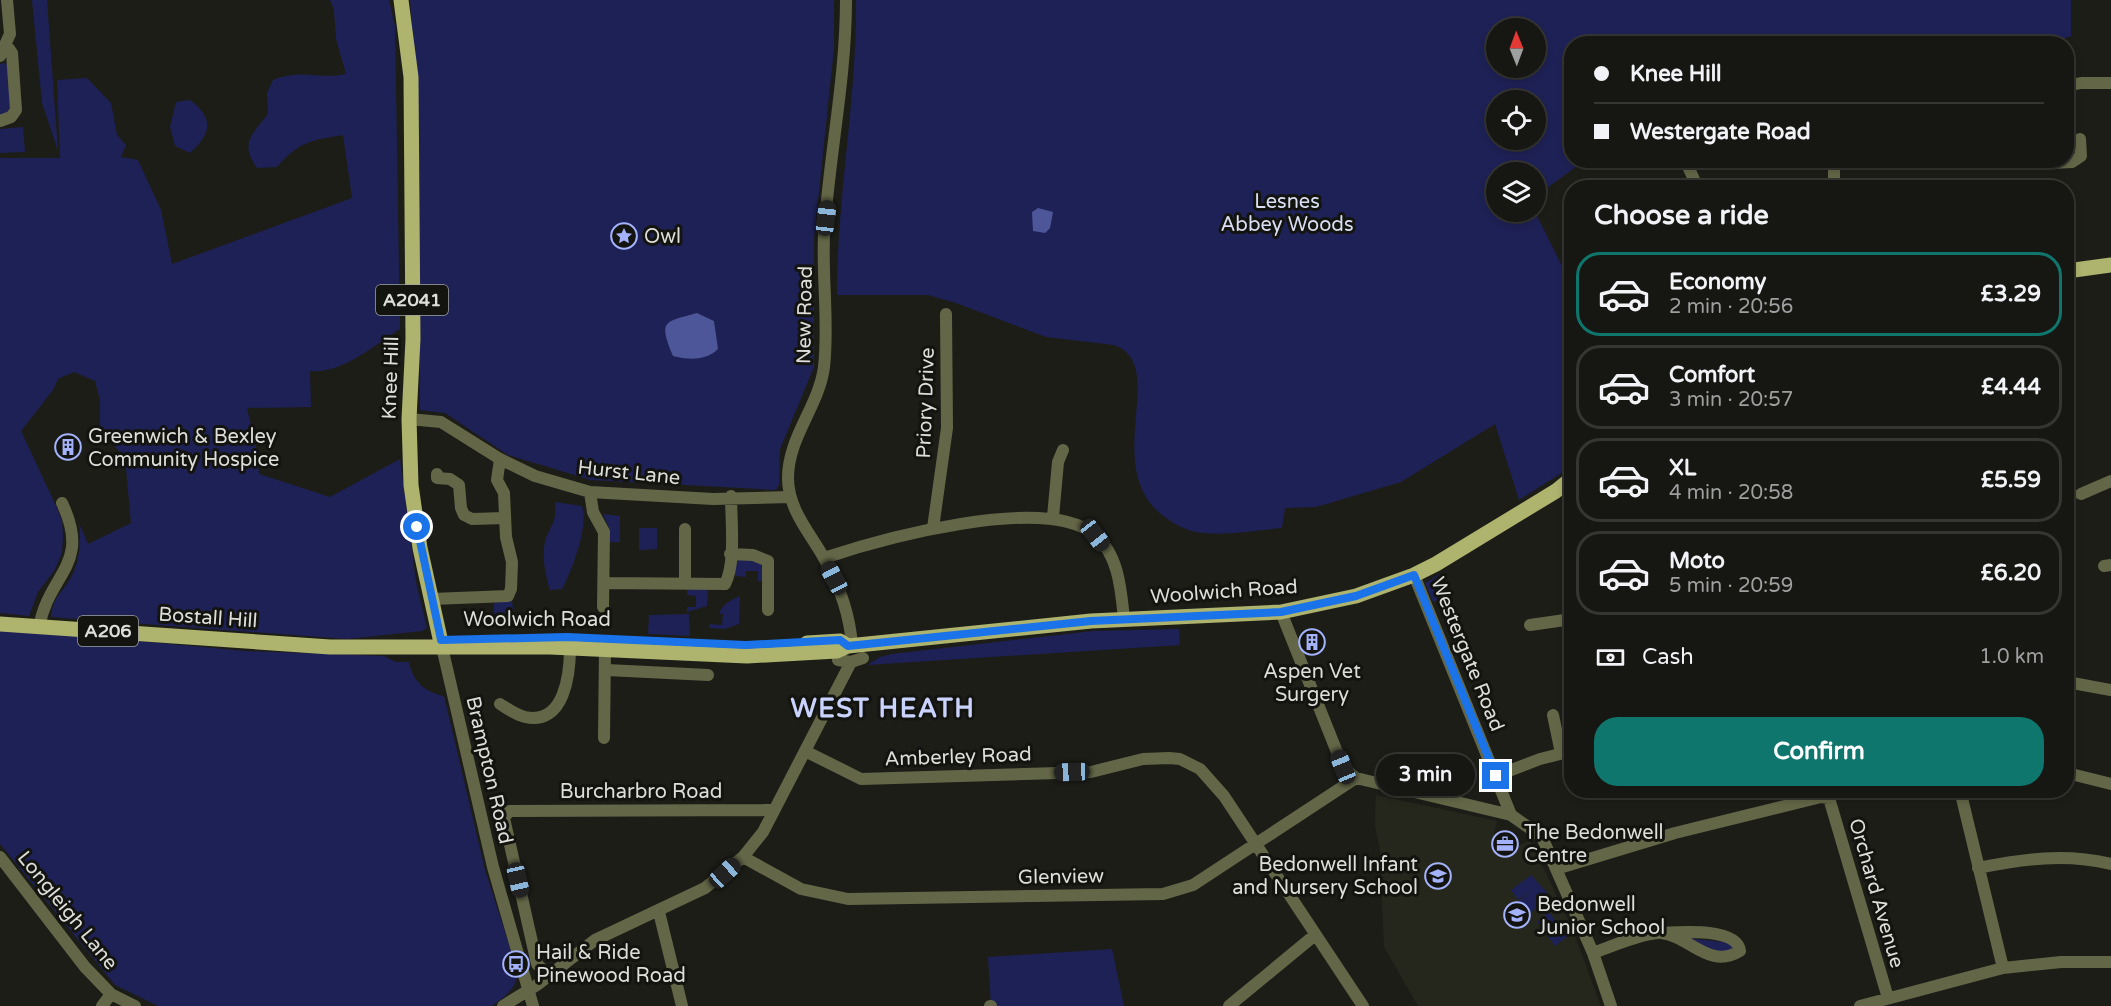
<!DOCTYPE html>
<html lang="en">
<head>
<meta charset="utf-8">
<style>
  body { margin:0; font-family:"Varela Round",sans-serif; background:#1f1f1b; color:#f1f3f6; height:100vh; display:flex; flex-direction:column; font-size:22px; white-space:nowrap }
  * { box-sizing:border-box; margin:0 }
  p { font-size:20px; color:#9e9f9f }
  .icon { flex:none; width:33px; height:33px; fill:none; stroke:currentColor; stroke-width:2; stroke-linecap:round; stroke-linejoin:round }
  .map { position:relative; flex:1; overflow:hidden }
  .details { position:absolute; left:1564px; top:180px; width:510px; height:618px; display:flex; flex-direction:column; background:#161612; border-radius:24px; box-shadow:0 3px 9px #0003,0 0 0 2px #353532 }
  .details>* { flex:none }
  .hud { position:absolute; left:1564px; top:36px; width:510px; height:132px; border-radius:24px; box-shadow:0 3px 9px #0003,0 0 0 2px #353532; display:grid; align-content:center; height:132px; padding:0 30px; background:#161612 }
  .needle { width:39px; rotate:359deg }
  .fabs { position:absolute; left:1486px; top:18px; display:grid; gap:12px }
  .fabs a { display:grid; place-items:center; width:60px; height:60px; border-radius:50%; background:#161612; box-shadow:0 3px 9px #0003,0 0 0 2px #353532; font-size:30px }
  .end { position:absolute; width:27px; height:27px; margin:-14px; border:8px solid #1a73e8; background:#fff; box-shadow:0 0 0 3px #fff }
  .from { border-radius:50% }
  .bubble { position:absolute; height:42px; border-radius:21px; background:#161612; box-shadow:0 3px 9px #0003,0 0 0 2px #353532; font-size:20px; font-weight:700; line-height:42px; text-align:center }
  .car { position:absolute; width:18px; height:36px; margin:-18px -9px; border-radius:8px; box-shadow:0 0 4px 2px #0007; background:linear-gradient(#222 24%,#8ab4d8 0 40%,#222 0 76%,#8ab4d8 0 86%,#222 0) }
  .hud b { display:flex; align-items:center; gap:21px; height:57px; font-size:22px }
  .hud b+b { border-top:2px solid #353532 }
  .hud i { width:15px; height:15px; background:#f1f3f6 }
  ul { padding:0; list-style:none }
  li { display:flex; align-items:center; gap:18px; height:84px; margin:0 12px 9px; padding:0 18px; border:3px solid #353532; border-radius:24px }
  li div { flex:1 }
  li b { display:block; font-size:22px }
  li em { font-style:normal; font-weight:700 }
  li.selected { border-color:#0f766e }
  li>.icon { width:54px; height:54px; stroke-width:1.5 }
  h2 { padding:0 30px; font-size:27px; line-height:72px }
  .pay { display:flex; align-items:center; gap:15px; height:66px; padding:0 30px; font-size:22px }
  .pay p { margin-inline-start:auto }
  .primary-button { display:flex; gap:12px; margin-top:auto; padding:12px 30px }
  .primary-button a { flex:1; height:69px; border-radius:24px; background:#0f766e; color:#fff; font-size:24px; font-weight:700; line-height:69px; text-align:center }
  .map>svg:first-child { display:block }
  .built { fill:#26271c }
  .green { fill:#1e2155; fill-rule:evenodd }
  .water { fill:#4d5699 }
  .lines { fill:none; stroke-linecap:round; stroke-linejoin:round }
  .minor { stroke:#646747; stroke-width:12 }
  .major { stroke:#aeb36e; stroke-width:15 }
  .route { stroke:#1a73e8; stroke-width:8 }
  .labels { text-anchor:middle; stroke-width:6; stroke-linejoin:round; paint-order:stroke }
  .shield { fill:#13140f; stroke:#a0a19d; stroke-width:1.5 }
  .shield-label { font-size:18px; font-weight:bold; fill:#ddddda }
  .park-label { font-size:20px; fill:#dadef2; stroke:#13140f }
  .poi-label { font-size:20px; fill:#ddddda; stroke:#13140f; text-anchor:start }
  .street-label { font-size:20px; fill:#ddddda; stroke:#13140f }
  .district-label { font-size:26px; font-weight:bold; letter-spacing:1.5px; fill:#cad3fd; stroke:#13140f }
</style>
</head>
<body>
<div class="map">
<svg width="2111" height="1006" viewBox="0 0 2111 1006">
  <rect width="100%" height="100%" fill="#1d1d18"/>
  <path class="built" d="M 1376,795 L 1497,821 L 1491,847 L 1500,855 L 1530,840 L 1572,928 L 1601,1006 L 1418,1006 L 1384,947 L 1380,850 L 1375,826 Z"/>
  <path class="green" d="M 32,0 L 47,0 L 58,151 L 42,103 Z
    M 330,0 L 389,0 L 395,26 L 400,329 C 374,345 343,374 310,371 L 311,407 L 247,408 L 257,451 L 259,474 L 330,497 L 400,459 L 416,582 L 427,628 L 422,631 L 347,639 L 51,617 C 53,597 61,594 70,579 C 80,562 81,542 79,523 L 88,544 L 131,523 L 125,458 L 100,429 L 100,400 L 95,381 L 74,372 L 58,379 L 53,390 L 21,431 L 56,506 L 62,521 L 63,536 L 62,553 L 54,571 L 38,592 L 29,616 L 0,613 L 0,158 L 60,158 L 57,80 L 87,78 L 111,103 L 117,135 L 126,145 L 121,157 L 138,160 L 161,210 L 172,264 L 352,198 L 343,135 C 312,140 298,142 277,167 L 257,168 C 240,144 251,135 268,114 L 267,93 L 273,80 C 303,68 319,80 346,74 L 336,39 L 334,10 Z
    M 410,0 L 834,0 L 834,48 L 814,239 L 814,367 L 780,449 L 779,484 L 776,490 L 591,480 L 508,455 L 445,413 L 420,410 L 417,97 ZM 697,313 L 714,321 L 716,337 L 701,358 L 673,356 L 665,333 Z
    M 856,0 L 2071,0 L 2071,36 L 2053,43 L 1798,44 L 1794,35 L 1777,44 L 1572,44 L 1572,160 L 1584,161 L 1536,196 L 1536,172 L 1497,172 L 1497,212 L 1535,212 L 1572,286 L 1572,463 L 1560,474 L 1519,500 L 1495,424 L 1401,482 L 1316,507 L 1285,508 L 1282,528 C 1256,530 1210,539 1186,529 C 1084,486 1176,367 1114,345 L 1046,337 L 956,303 L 928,295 L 837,295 C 837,196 857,99 856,0 ZM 1497,28 L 1536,28 L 1536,68 L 1497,68 ZM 1497,100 L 1536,100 L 1536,140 L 1497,140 Z
    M 5,63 L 9,67 L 11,109 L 0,116 L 0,64 Z
    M 190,100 C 214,118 212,133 190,153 L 175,146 L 170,127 L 176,102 Z
    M 23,127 L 25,152 L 0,153 L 0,129 Z
    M 555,502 L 582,506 C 589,525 572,571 562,589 L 550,590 C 545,575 541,553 546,538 C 553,521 556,523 555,502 Z
    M 603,514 L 620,516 L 620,542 L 609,542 L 609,528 Z
    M 639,528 L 657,528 L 657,549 L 639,550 Z
    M 740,559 L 753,559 L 761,563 L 764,581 L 758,581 L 758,571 L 746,571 L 746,577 L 735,576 L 735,564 Z
    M 1440,574 L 1447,591 L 1436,594 L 1438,600 L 1433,602 L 1425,583 Z
    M 687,587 L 708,588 L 707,606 L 687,612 L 687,607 L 696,607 L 696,596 L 687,595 Z
    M 740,596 L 739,624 L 725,629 L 709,628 L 709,624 L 722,625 L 723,614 L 719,614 C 722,604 731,600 740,596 Z
    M 512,600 L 514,618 L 494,621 L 494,603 Z
    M 649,615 L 689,614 L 690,636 L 648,634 Z
    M 1179,629 L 1180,645 L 867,665 L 880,657 L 892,654 L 1093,631 Z
    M 0,631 L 106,638 L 245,651 L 384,656 L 396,662 L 409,662 C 413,682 425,692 444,696 L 485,870 L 518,973 C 515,990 506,996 492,1006 L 158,1006 L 115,985 L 0,844 Z
    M 1531,875 L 1551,897 L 1526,916 L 1516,903 L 1534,889 L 1518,900 L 1511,890 Z
    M 1549,912 L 1567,937 L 1555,946 L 1537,922 Z
    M 1677,937 L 1732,943 L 1735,948 L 1722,954 Z
    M 1112,949 L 1124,1006 L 991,1006 L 988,957 Z"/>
  <path class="water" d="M 1038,208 L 1053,212 L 1050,228 L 1045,233 L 1033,231 L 1032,212 Z
    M 697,313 L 714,321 L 718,349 C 706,361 688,360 673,356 C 657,319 666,322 697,313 Z"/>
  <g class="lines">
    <path class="minor" d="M 846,0 C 846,79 829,156 824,235 C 822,279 829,324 824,367 C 819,406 788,437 788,478 C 788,510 811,534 825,560 C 840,587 850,615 852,646
      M 0,56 L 10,34 L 7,0
      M 2067,86 L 2081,83 L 2111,83
      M 0,121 L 11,117 L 16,110 L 12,53 L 7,46
      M 1685,160 L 1698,188
      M 2026,160 L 2032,164 L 2072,162 L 2081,156 L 2080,139
      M 1834,169 L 1834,188
      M 409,419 L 441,422 L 500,459 L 535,476 L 590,492 L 713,499 L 790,497
      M 437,474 L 437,478 L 450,479 L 459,485 L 461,508 L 464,515 L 472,519 L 505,518
      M 590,492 L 593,512 L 604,532 L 603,607
      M 2081,494 L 2111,481
      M 1053,517 L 1058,462 L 1063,450
      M 933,528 L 947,428 L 946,314
      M 730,554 L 753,555 L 768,561 L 768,610
      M 824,558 C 881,539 1046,493 1095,535 C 1119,555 1121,590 1124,619
      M 2104,566 L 2111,565
      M 1414,575 L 1511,815
      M 604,583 L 725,584 C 736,564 731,519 731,496
      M 685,584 L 685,529
      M 432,599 L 508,596 L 511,589 L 512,562 L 506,537 L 504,493 L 497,480 L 500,459
      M 1281,612 L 1343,767 L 1356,778 L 1511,815 L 1542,837 L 1593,953 L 1611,1006
      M 1530,625 L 1572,619
      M 39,628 C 48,573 92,566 62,503
      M 442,647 L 493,867 L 533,1006
      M 838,660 L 851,662 L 863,658
      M 607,670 L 708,675
      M 2067,682 L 2111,690
      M 500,704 C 508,709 516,715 525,717 C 565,726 570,673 570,647
      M 1553,715 L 1561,753
      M 604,738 L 605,648
      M 805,751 L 861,779 L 1091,772 L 1143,759 L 1169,758 L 1180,759 L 1200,769 L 1224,796 L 1363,1006
      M 2067,773 L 2111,784
      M 1496,776 L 1540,759 L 1572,751
      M 1960,790 L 2003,968
      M 1829,798 L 1888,998
      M 0,857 L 85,967 L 111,994 L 135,1006
      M 743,857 L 801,889 L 848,899 L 1163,894 L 1193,885 L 1356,778
      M 1978,868 C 2023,859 2065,853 2111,864
      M 1556,869 L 1675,833 L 1821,797 L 1829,798 L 1837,790
      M 659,912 L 682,1006
      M 1593,953 C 1610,947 1644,932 1661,933 C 1690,936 1709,970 1740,951 C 1737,927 1679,932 1661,933
      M 548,975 L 537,964 L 504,818 L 509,811 L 773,810
      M 102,1006 L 111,994
      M 503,1006 L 537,985 L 595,940 L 705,888 L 743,857 L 763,832 L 851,662
      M 990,1006 L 991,1006
      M 1229,1006 L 1315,935
      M 1860,1006 L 2003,968 L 2061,962 L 2111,962"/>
    <path class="major" d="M 401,0 L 411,77 L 413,339 L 409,419 L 411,485 L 420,548 L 442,647
      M 2067,271 L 2111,265
      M 0,624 L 330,647 L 550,647 L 747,656 L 837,651 L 848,646 L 1091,621 L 1281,612 L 1356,596 L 1414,575 L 1436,564 L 1556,491 L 1572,478
      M 807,643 L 840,641 L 848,646"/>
  </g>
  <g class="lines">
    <path class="route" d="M 417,527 L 441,640 L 567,637 L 746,645 L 840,640 L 848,646 L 1091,621 L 1281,612 L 1356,596 L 1414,575 L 1496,776"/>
  </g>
  <defs>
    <g id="sight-ring" transform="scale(1.35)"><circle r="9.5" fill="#13140f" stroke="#a4b2fc" stroke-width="1.5"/><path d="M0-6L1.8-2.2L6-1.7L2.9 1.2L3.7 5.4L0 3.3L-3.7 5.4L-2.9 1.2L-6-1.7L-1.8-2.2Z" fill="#a4b2fc"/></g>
    <g id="building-ring" transform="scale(1.35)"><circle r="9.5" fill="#13140f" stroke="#a4b2fc" stroke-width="1.5"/><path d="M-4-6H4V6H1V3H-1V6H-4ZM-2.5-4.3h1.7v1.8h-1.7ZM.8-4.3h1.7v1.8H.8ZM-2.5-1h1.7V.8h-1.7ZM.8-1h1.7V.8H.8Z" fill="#a4b2fc"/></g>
    <g id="office-ring" transform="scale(1.35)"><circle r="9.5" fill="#13140f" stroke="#a4b2fc" stroke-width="1.5"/><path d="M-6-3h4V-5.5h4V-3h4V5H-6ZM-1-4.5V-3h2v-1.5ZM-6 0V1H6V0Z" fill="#a4b2fc"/></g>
    <g id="school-ring" transform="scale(1.35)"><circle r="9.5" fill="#13140f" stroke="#a4b2fc" stroke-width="1.5"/><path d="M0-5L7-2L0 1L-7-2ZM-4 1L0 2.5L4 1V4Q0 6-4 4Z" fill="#a4b2fc"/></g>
    <g id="bus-ring" transform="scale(1.35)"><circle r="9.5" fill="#13140f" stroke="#a4b2fc" stroke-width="1.5"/><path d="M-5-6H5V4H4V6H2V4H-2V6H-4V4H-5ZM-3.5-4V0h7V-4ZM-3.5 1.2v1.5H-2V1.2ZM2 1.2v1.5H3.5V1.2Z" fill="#a4b2fc"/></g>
  </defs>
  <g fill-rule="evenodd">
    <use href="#sight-ring" x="624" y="236"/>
    <use href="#building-ring" x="68" y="447"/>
    <use href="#building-ring" x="1312" y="642"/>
    <use href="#office-ring" x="1505" y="844"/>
    <use href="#school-ring" x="1438" y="876"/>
    <use href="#school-ring" x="1517" y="915"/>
    <use href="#bus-ring" x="516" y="964"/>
  </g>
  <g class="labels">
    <g class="shield">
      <rect x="376" y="285" width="72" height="30" rx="4.5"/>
      <rect x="78" y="616" width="60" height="30" rx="4.5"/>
    </g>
    <g class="shield-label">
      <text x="412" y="306">A2041</text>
      <text x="108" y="637">A206</text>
    </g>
    <g class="park-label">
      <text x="1287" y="208">Lesnes<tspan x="1287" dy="23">Abbey Woods</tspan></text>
    </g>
    <g class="poi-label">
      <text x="644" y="243">Owl</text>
      <text x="88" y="443">Greenwich &amp; Bexley<tspan x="88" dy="23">Community Hospice</tspan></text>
      <text x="1312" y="678" text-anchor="middle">Aspen Vet<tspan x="1312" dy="23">Surgery</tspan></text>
      <text x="1524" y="839">The Bedonwell<tspan x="1524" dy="23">Centre</tspan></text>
      <text x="1418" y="871" text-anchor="end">Bedonwell Infant<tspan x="1418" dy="23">and Nursery School</tspan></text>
      <text x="1537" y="911">Bedonwell<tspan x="1537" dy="23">Junior School</tspan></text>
      <text x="536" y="959">Hail &amp; Ride<tspan x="536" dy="23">Pinewood Road</tspan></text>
    </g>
    <g class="street-label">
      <text transform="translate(804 315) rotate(-89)" y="7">New Road</text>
      <text transform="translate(390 378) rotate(-88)" y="7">Knee Hill</text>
      <text transform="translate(925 403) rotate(-88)" y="7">Priory Drive</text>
      <text transform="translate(629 472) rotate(6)" y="7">Hurst Lane</text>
      <text transform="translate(1224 591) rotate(-4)" y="7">Woolwich Road</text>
      <text transform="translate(208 617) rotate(4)" y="7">Bostall Hill</text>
      <text x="537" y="626">Woolwich Road</text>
      <text transform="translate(1468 654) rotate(68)" y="7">Westergate Road</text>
      <text transform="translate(958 756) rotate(-2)" y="7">Amberley Road</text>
      <text transform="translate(490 770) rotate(77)" y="7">Brampton Road</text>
      <text x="641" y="798">Burcharbro Road</text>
      <text transform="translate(1061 876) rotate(-1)" y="7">Glenview</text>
      <text transform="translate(1877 893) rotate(74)" y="7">Orchard Avenue</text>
      <text transform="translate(68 910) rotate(51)" y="7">Longleigh Lane</text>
    </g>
    <g class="district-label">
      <text x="883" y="717">WEST HEATH</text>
    </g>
  </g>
</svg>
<div class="fabs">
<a><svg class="needle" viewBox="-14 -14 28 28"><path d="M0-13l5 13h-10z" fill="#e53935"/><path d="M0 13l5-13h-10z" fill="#9e9f9f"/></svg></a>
<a><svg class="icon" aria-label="locate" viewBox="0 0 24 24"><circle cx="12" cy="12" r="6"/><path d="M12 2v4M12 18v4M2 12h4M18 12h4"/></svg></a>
<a><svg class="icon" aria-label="layers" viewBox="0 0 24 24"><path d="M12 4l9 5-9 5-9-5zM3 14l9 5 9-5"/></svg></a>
</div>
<i class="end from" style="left:417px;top:527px"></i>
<i class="end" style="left:1496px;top:776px"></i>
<div class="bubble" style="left:1376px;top:754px;width:99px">3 min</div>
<i class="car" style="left:826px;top:218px;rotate:7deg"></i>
<i class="car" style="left:1095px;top:535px;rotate:142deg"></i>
<i class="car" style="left:834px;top:578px;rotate:332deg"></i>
<i class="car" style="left:1343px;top:767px;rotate:338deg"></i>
<i class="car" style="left:1072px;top:772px;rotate:268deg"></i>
<i class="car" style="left:725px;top:873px;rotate:48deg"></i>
<i class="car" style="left:518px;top:880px;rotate:167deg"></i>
<div class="hud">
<b><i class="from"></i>Knee Hill</b>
<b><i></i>Westergate Road</b>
</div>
<section class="details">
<h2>Choose a ride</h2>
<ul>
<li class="selected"><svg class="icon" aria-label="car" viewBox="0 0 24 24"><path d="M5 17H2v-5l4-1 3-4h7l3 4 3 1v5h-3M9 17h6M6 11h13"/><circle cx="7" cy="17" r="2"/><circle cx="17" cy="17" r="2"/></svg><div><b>Economy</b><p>2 min · 20:56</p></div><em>£3.29</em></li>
<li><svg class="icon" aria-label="car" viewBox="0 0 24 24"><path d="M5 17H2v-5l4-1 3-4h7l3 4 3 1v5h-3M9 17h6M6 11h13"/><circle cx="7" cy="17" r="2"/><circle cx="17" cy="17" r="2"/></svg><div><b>Comfort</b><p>3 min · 20:57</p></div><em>£4.44</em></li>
<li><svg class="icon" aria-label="car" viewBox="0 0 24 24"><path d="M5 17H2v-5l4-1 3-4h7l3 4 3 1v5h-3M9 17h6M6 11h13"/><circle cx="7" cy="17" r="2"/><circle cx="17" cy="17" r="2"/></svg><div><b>XL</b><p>4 min · 20:58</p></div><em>£5.59</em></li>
<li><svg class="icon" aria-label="car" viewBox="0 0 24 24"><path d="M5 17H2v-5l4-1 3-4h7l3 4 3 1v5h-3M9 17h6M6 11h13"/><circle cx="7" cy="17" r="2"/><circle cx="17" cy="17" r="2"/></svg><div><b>Moto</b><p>5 min · 20:59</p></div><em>£6.20</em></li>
</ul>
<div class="pay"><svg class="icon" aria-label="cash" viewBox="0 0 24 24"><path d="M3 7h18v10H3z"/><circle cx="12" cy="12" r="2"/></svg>Cash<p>1.0 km</p></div>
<div class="primary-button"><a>Confirm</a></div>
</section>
</div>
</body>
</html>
